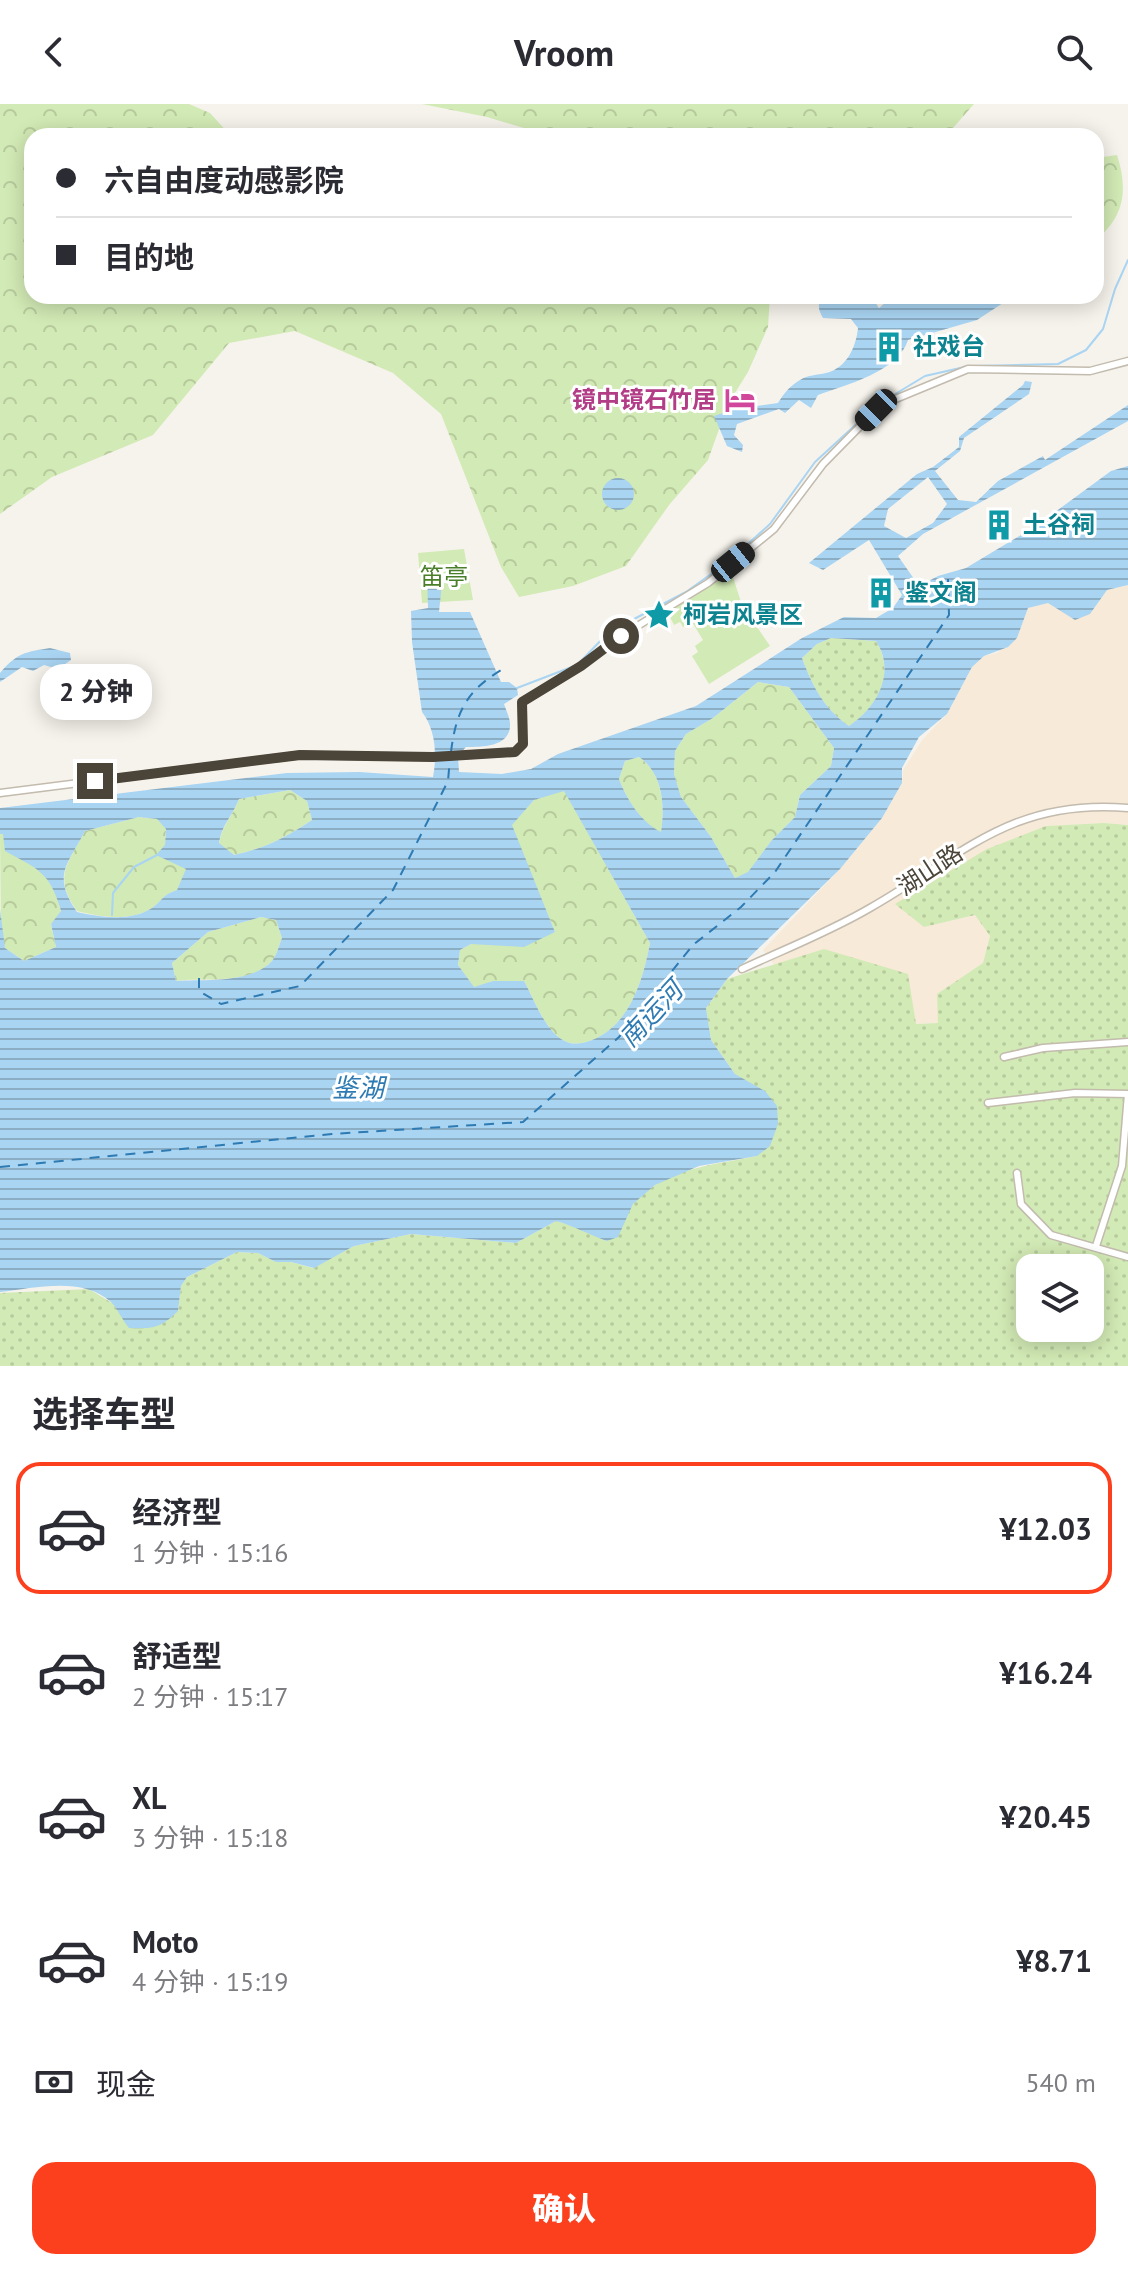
<!DOCTYPE html>
<html lang="zh">
<head>
<meta charset="utf-8">
<style>
  body { margin:0; font-family:"PT Sans","Noto Sans SC",sans-serif; background:#f2f2f3; color:#2b2b33; height:100vh; display:flex; flex-direction:column; font-size:30px; white-space:nowrap }
  * { box-sizing:border-box; margin:0 }
  p { font-size:26px; color:#7c7c81 }
  .icon { flex:none; width:44px; height:44px; fill:none; stroke:currentColor; stroke-width:2; stroke-linecap:round; stroke-linejoin:round }
  .map { position:relative; height:1262px; overflow:hidden }
  .details { display:flex; flex-direction:column; background:#fff; flex:1 }
  .details>* { flex:none }
  .hud { position:absolute; left:24px; top:24px; width:1080px; height:176px; border-radius:24px; box-shadow:0 4px 20px #0003; display:grid; align-content:center; height:176px; padding:0 32px; background:#fff }
  .tools { position:absolute; left:1016px; top:1150px; display:grid; gap:16px }
  .tools a { display:grid; place-items:center; width:88px; height:88px; border-radius:16px; background:#fff; box-shadow:0 4px 20px #0003; font-size:40px }
  .end { position:absolute; width:36px; height:36px; margin:-18px; border:10px solid #4b4439; background:#fff; box-shadow:0 0 0 4px #fff }
  .from { border-radius:50% }
  .bubble { position:absolute; height:56px; border-radius:24px; background:#fff; box-shadow:0 4px 20px #0003; font-size:26px; font-weight:800; line-height:56px; text-align:center }
  .car { position:absolute; width:24px; height:48px; margin:-24px -12px; border-radius:10px; box-shadow:0 0 6px 2px #0007; background:linear-gradient(#222 24%,#8ab4d8 0 40%,#222 0 76%,#8ab4d8 0 86%,#222 0) }
  .hud b { display:flex; align-items:center; gap:28px; height:76px; font-size:30px }
  .hud b+b { border-top:2px solid #e1e1e2 }
  .hud i { width:20px; height:20px; background:#2b2b33 }
  ul { padding:0; list-style:none }
  li { display:flex; align-items:center; gap:24px; height:132px; margin:0 16px 12px; padding:0 16px; border:4px solid transparent; border-radius:24px }
  li div { flex:1 }
  li b { display:block; font-size:30px }
  li em { font-style:normal; font-weight:800 }
  li.on { border-color:#fc3f1d }
  li>.icon { width:72px; height:72px; stroke-width:1.5 }
  h2 { padding:0 32px; font-size:36px; line-height:96px }
  .pay { display:flex; align-items:center; gap:20px; height:88px; padding:0 32px; font-size:30px }
  .pay p { margin-inline-start:auto }
  .button { display:flex; gap:16px; margin-top:auto; padding:16px 32px }
  .button a { flex:1; height:92px; border-radius:24px; background:#fc3f1d; color:#fff; font-size:32px; font-weight:800; line-height:92px; text-align:center }
  header { display:flex; justify-content:space-between; align-items:center; height:104px; padding:0 32px; background:#fff; font-size:36px; font-weight:800 }
  .map>svg:first-child { display:block }
  .commercial { fill:#f7ead8 }
  .grass { fill:url(#grass-dots); fill-rule:evenodd }
  .forest { fill:url(#forest-crowns) }
  .green { fill:#d2eab5 }
  .water { fill:url(#water-rules); fill-rule:evenodd }
  .lines { fill:none; stroke-linecap:round; stroke-linejoin:round }
  .stream { stroke:#a9d4f2; stroke-width:2 }
  .ferry { stroke:#2e7ab2; stroke-width:2; stroke-dasharray:10 8; stroke-linecap:butt }
  .street-casing { stroke:#c2bbae; stroke-width:9 }
  .street { stroke:#fff; stroke-width:6 }
  .route { stroke:#4b4439; stroke-width:10 }
  .labels { text-anchor:middle; stroke-width:6; stroke-linejoin:round; paint-order:stroke }
  .culture-label { font-size:24px; font-weight:bold; fill:#0d838f; stroke:#fff; text-anchor:start }
  .hotel-label { font-size:24px; font-weight:bold; fill:#b23c85; stroke:#fff; text-anchor:end }
  .park-label { font-size:24px; fill:#4a7f2a; stroke:#fff }
  .street-label { font-size:24px; fill:#4b4439; stroke:#fff }
  .water-label { font-size:26px; font-style:italic; fill:#2e7ab2; stroke:#fff }
</style>
</head>
<body>
<header><svg class="icon" aria-label="back" viewBox="0 0 24 24"><path d="M15 5l-7 7 7 7"/></svg>Vroom<svg class="icon" aria-label="search" viewBox="0 0 24 24"><circle cx="10" cy="10" r="6"/><path d="M15 15l6 6"/></svg></header>
<div class="map">
<svg width="1128" height="1262" viewBox="0 0 1128 1262">
  <defs>
    <pattern id="grass-dots" width="8" height="8" patternUnits="userSpaceOnUse" patternTransform="scale(2)"><rect width="8" height="8" fill="#d2eab5"/><path d="M2 2h.1M6 6h.1" fill="none" stroke="#b6ca9c" stroke-width="1.8" stroke-linecap="round"/></pattern>
    <pattern id="forest-crowns" width="20" height="18" patternUnits="userSpaceOnUse" patternTransform="scale(2)"><rect width="20" height="18" fill="#d2eab5"/><path d="M2 6a3 3 0 1 1 6 0M12 15a3 3 0 1 1 6 0" fill="none" stroke="#b6ca9c"/></pattern>
    <pattern id="water-rules" width="6" height="5" patternUnits="userSpaceOnUse" patternTransform="scale(2)"><rect width="6" height="5" fill="#a9d4f2"/><path d="M0 2.5h6" fill="none" stroke="#8caec5"/></pattern>
  </defs>
  <rect width="100%" height="100%" fill="#f6f3ec"/>
  <path class="commercial" d="M 1128,481 L 1128,721 L 1104,719 L 1046,722 L 924,823 L 975,811 L 990,832 L 983,859 L 937,890 L 939,919 L 916,920 L 777,865 L 763,846 L 840,765 L 882,714 L 902,679 L 903,666 L 923,635 L 947,610 L 972,563 L 984,552 L 997,549 L 1017,534 L 1028,504 L 1048,499 L 1090,510 L 1107,486 Z"/>
  <path class="grass" d="M 831,534 L 876,537 C 896,569 878,604 849,622 C 824,605 812,581 802,554 L 817,540 Z
    M 1104,719 L 1128,721 L 1128,1262 L 0,1262 L 0,1189 L 89,1185 L 112,1199 L 178,1207 L 181,1182 L 187,1173 L 237,1148 L 258,1149 L 276,1158 L 291,1158 L 313,1164 L 354,1142 L 411,1130 L 516,1139 L 556,1117 L 617,1133 C 623,1122 627,1108 634,1099 C 664,1064 715,1061 756,1052 L 735,970 L 711,936 L 706,904 L 727,875 L 824,845 L 908,870 L 916,920 L 938,919 L 937,890 L 983,859 L 990,832 L 975,811 L 924,823 L 895,800 L 987,745 L 1046,722 ZM 1030,1164 L 1090,1164 L 1090,1224 L 1030,1224 Z"/>
  <path class="forest" d="M 0,0 L 189,0 L 210,9 L 231,32 L 32,32 L 32,192 L 770,192 L 768,223 L 748,268 L 728,300 L 708,356 L 669,401 L 626,462 L 573,482 L 519,493 L 501,463 L 441,310 L 393,269 L 295,227 L 229,239 L 153,331 L 52,373 L 0,410 Z
    M 422,0 L 974,0 L 946,32 L 550,32 L 487,13 Z
    M 1117,51 C 1128,85 1125,112 1096,136 L 1096,54 Z
    M 758,578 L 789,583 L 834,644 L 831,662 L 800,691 L 795,713 L 772,736 L 748,769 L 735,774 L 711,733 L 681,693 L 674,670 L 675,647 L 686,630 L 713,614 Z
    M 639,653 C 663,669 665,702 661,729 C 641,718 627,696 619,675 L 625,657 Z
    M 290,686 L 307,697 L 312,716 C 285,734 266,744 234,751 L 219,740 C 221,723 233,711 239,695 Z
    M 564,686 L 650,839 C 643,876 630,921 592,936 C 586,939 573,941 567,938 C 546,930 534,895 524,877 L 493,877 L 474,884 L 458,861 L 460,846 L 471,840 L 555,828 L 511,721 L 534,696 Z
    M 139,713 L 157,715 L 166,724 L 165,741 L 187,766 L 177,786 C 162,791 163,796 152,804 C 131,818 100,813 77,807 C 53,773 67,761 85,727 Z
    M 0,730 L 3,730 L 34,763 L 45,770 L 57,792 L 61,808 L 51,820 L 56,843 L 24,857 L 5,844 L 1,830 Z
    M 261,813 L 276,816 L 282,834 C 279,841 277,851 272,857 C 249,882 206,873 176,877 L 172,859 L 208,828 Z"/>
  <path class="green" d="M 464,445 L 473,496 L 422,499 L 418,449 Z
    M 731,467 L 742,501 L 770,542 L 709,580 L 692,552 L 698,548 L 695,542 L 703,536 L 692,518 L 683,523 L 680,518 L 674,521 L 670,513 L 672,505 Z"/>
  <path class="water" d="M 823,192 L 871,192 L 879,204 L 887,197 L 887,192 L 1004,192 L 1003,199 L 977,216 L 908,236 C 899,267 846,281 818,291 L 811,304 L 799,296 L 785,309 L 779,305 L 737,320 L 734,331 L 743,341 L 742,348 L 727,342 L 714,312 L 735,305 L 778,299 C 784,289 790,282 800,276 C 808,271 817,271 826,269 C 847,264 856,243 858,224 L 851,215 L 823,214 C 818,205 817,200 823,192 Z
    M 1025,277 L 1032,278 L 1029,290 L 964,334 L 960,347 L 935,367 L 958,396 L 976,398 L 998,377 L 1043,352 L 1045,356 L 1128,301 L 1128,317 L 923,430 L 898,452 L 919,482 L 938,472 L 966,464 L 1036,422 L 1111,367 L 1128,362 L 1128,481 L 1107,486 L 1090,510 L 1075,516 L 1048,499 L 1028,504 L 1017,534 L 1008,543 L 984,552 L 972,563 L 947,610 L 919,633 L 902,664 L 902,679 L 882,714 L 840,765 L 727,875 L 706,904 L 711,936 L 735,970 L 765,987 L 777,1002 L 778,1020 L 770,1042 L 757,1052 L 699,1062 L 655,1081 L 633,1100 L 618,1133 L 607,1137 C 589,1131 575,1122 556,1117 L 516,1139 L 411,1130 L 354,1142 L 314,1164 L 291,1158 L 276,1158 L 258,1149 L 237,1148 L 187,1173 L 181,1182 L 178,1207 C 161,1224 153,1225 129,1224 C 122,1216 118,1205 111,1198 C 82,1172 35,1184 0,1188 L 0,805 L 5,844 L 24,857 L 56,843 L 51,820 L 61,807 C 50,768 38,765 5,747 L 3,730 L 0,730 L 0,704 L 287,669 L 359,668 L 433,673 C 437,652 436,626 422,608 L 412,538 L 411,507 L 428,504 L 427,469 L 435,467 L 442,479 L 439,508 L 470,508 L 501,578 L 509,578 L 517,584 L 518,591 L 504,600 C 506,606 510,614 510,620 C 511,643 482,643 466,643 L 458,652 L 459,668 L 502,670 L 531,665 L 558,650 L 696,602 L 802,534 L 844,513 L 876,514 L 893,504 L 902,491 L 869,436 L 823,466 L 809,459 L 917,370 L 933,363 L 959,343 L 959,333 L 1023,281 ZM 928,373 L 947,400 L 933,419 L 906,434 L 884,422 L 888,405 ZM 831,534 L 876,537 C 896,568 878,603 849,622 C 824,605 812,581 802,554 L 817,540 ZM 758,578 L 789,583 L 834,644 L 831,662 L 800,691 L 795,713 L 772,736 L 748,768 L 735,774 L 711,733 L 681,693 L 674,670 L 675,647 L 686,630 L 713,614 ZM 639,653 C 663,669 665,702 661,728 C 641,718 627,696 619,675 L 625,657 ZM 290,686 L 307,697 L 312,716 C 285,734 266,744 234,751 L 219,739 C 221,722 233,711 239,695 ZM 564,687 L 650,839 C 643,876 630,921 592,936 C 586,939 573,941 567,938 C 546,930 534,895 524,877 L 493,877 L 474,883 L 458,861 L 460,846 L 471,840 L 524,843 L 555,828 L 512,721 L 534,696 ZM 139,713 L 157,715 L 166,725 L 165,741 L 156,751 L 186,765 L 177,786 C 162,791 163,796 152,804 C 131,818 100,813 77,808 C 52,771 67,762 85,727 ZM 261,813 L 276,816 L 282,834 C 279,841 277,851 272,857 C 251,880 204,875 176,877 L 172,859 L 208,828 Z
    M602 390a16 16 0 1 1 32 0a16 16 0 1 1-32 0Z
    M 50,544 L 70,549 L 71,556 L 58,565 L 44,561 L 33,567 L 22,563 L 0,578 L 0,569 C 17,549 25,548 50,544 Z"/>
  <g class="lines">
    <path class="stream" d="M 975,262 L 1058,260 L 1086,246 L 1103,225 L 1115,185 L 1128,156
      M 887,295 L 925,272 L 969,262
      M 517,584 L 577,561 L 609,528 L 686,488 L 728,458 L 770,420 L 815,358 L 875,303
      M 112,811 L 113,789 L 134,763 L 157,751"/>
    <path class="ferry" d="M 451,648 C 456,607 467,586 503,565
      M 199,874 L 199,887 L 221,900 L 300,882 L 393,786 L 448,677 L 450,654
      M 0,1063 L 332,1030 L 523,1018 L 619,933 L 693,841 L 741,803 L 775,768 L 949,511 L 948,475"/>
    <g class="street-casing">
      <path id="street" d="M 0,689 L 300,651 L 433,653 L 515,648 L 523,640 L 522,598 L 581,562 L 621,532 L 708,479 L 774,425 L 823,360 L 881,301 L 968,265 L 1090,267 L 1128,257
        M 742,865 C 785,845 829,828 870,804 C 963,751 1012,694 1128,704
        M 1004,953 L 1043,944 L 1128,938
        M 988,999 L 1075,989 L 1128,990
        M 1017,1069 L 1021,1100 L 1051,1131 L 1128,1153
        M 1096,1142 L 1122,1062 L 1128,990"/>
    </g>
    <use href="#street" class="street"/>
  </g>
  <g class="lines">
    <path class="route" d="M 95,677 L 300,651 L 433,653 L 515,648 L 523,640 L 522,598 L 581,562 L 621,532"/>
  </g>
  <defs>
    <g id="building-bare" transform="scale(2.4)"><path d="M-4-6H4V6H1V3H-1V6H-4ZM-2.5-4.3h1.7v1.8h-1.7ZM.8-4.3h1.7v1.8H.8ZM-2.5-1h1.7V.8h-1.7ZM.8-1h1.7V.8H.8Z" fill="#0f9aa8" stroke="#fff" stroke-width="2.5" paint-order="stroke"/></g>
    <g id="hotel-bare" transform="scale(2.4)"><path d="M-6-4.5h1.5V1H6V5H4.5V3h-9V5H-6ZM-4 0a1.8 1.8 0 1 1 3.6 0ZM.5 0V-2.5h3Q6-2.5 6 0Z" fill="#d1479c" stroke="#fff" stroke-width="2.5" paint-order="stroke"/></g>
    <g id="sight-bare" transform="scale(2.4)"><path d="M0-6L1.8-2.2L6-1.7L2.9 1.2L3.7 5.4L0 3.3L-3.7 5.4L-2.9 1.2L-6-1.7L-1.8-2.2Z" fill="#0f9aa8" stroke="#fff" stroke-width="2.5" paint-order="stroke"/></g>
  </defs>
  <g fill-rule="evenodd">
    <use href="#building-bare" x="889" y="243"/>
    <use href="#hotel-bare" x="740" y="296"/>
    <use href="#building-bare" x="999" y="421"/>
    <use href="#building-bare" x="881" y="489"/>
    <use href="#sight-bare" x="659" y="511"/>
  </g>
  <g class="labels">
    <g class="culture-label">
      <text x="913" y="251">社戏台</text>
      <text x="1023" y="429">土谷祠</text>
      <text x="905" y="497">鉴文阁</text>
      <text x="683" y="519">柯岩风景区</text>
    </g>
    <g class="hotel-label">
      <text x="716" y="304">镜中镜石竹居</text>
    </g>
    <g class="park-label">
      <text x="444" y="481">笛亭</text>
    </g>
    <g class="street-label">
      <text transform="translate(930 766) rotate(-33)" y="8">湖山路</text>
    </g>
    <g class="water-label">
      <text transform="translate(651 910) rotate(-47)" y="9">南运河</text>
      <text x="358" y="993">鉴湖</text>
    </g>
  </g>
</svg>
<div class="tools">
<a><svg class="icon" aria-label="layers" viewBox="0 0 24 24"><path d="M12 4l9 5-9 5-9-5zM3 14l9 5 9-5"/></svg></a>
</div>
<i class="end from" style="left:621px;top:532px"></i>
<i class="end" style="left:95px;top:677px"></i>
<div class="bubble" style="left:40px;top:560px;width:112px">2 分钟</div>
<i class="car" style="left:876px;top:306px;rotate:225deg"></i>
<i class="car" style="left:733px;top:458px;rotate:51deg"></i>
<div class="hud">
<b><i class="from"></i>六自由度动感影院</b>
<b><i></i>目的地</b>
</div>
</div>
<section class="details">
<h2>选择车型</h2>
<ul>
<li class="on"><svg class="icon" aria-label="car" viewBox="0 0 24 24"><path d="M5 17H2v-5l4-1 3-4h7l3 4 3 1v5h-3M9 17h6M6 11h13"/><circle cx="7" cy="17" r="2"/><circle cx="17" cy="17" r="2"/></svg><div><b>经济型</b><p>1 分钟 · 15:16</p></div><em>¥12.03</em></li>
<li><svg class="icon" aria-label="car" viewBox="0 0 24 24"><path d="M5 17H2v-5l4-1 3-4h7l3 4 3 1v5h-3M9 17h6M6 11h13"/><circle cx="7" cy="17" r="2"/><circle cx="17" cy="17" r="2"/></svg><div><b>舒适型</b><p>2 分钟 · 15:17</p></div><em>¥16.24</em></li>
<li><svg class="icon" aria-label="car" viewBox="0 0 24 24"><path d="M5 17H2v-5l4-1 3-4h7l3 4 3 1v5h-3M9 17h6M6 11h13"/><circle cx="7" cy="17" r="2"/><circle cx="17" cy="17" r="2"/></svg><div><b>XL</b><p>3 分钟 · 15:18</p></div><em>¥20.45</em></li>
<li><svg class="icon" aria-label="car" viewBox="0 0 24 24"><path d="M5 17H2v-5l4-1 3-4h7l3 4 3 1v5h-3M9 17h6M6 11h13"/><circle cx="7" cy="17" r="2"/><circle cx="17" cy="17" r="2"/></svg><div><b>Moto</b><p>4 分钟 · 15:19</p></div><em>¥8.71</em></li>
</ul>
<div class="pay"><svg class="icon" aria-label="cash" viewBox="0 0 24 24"><path d="M3 7h18v10H3z"/><circle cx="12" cy="12" r="2"/></svg>现金<p>540 m</p></div>
<div class="button"><a>确认</a></div>
</section>
</body>
</html>
